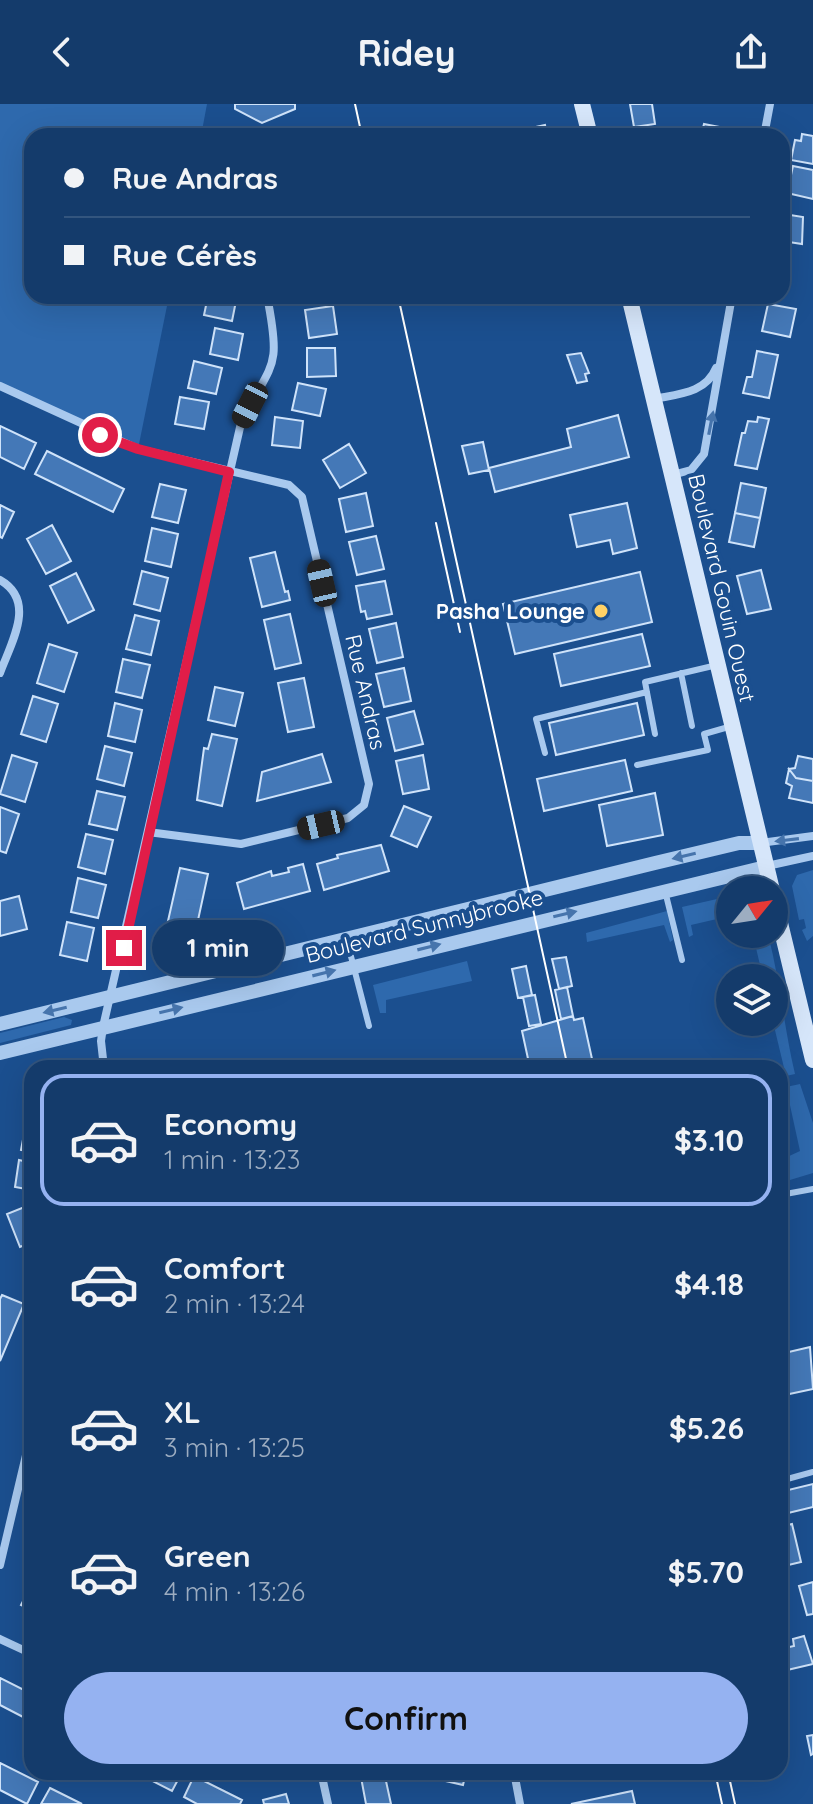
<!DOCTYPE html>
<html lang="en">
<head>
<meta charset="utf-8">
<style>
  body { margin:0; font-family:Quicksand,sans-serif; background:#1d4271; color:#f1f3f6; height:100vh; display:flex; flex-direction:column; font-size:30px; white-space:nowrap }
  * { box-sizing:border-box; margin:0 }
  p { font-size:26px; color:#9dadc1 }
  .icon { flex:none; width:44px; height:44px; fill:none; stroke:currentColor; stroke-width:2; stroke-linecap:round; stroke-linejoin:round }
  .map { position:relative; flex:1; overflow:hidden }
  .panel { position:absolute; left:24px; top:956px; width:764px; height:720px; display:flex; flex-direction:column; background:#143b6b; border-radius:24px; box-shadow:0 8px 32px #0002,0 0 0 2px #33557e }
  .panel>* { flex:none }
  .hud { position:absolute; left:24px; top:24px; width:766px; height:176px; border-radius:24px; box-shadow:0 8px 32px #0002,0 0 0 2px #33557e; display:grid; align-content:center; height:176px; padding:0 40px; background:#143b6b }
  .needle { width:52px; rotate:60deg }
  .controls { position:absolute; left:716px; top:772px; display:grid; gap:16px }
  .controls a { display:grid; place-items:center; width:72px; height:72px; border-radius:50%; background:#143b6b; box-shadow:0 8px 32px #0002,0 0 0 2px #33557e; font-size:40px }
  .end { position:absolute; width:36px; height:36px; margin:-18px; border:10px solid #e11d48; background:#fff; box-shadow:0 0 0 4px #fff }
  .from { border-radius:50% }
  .bubble { position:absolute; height:56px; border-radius:28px; background:#143b6b; box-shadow:0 8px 32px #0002,0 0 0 2px #33557e; font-size:26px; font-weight:700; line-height:56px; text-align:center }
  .car { position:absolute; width:24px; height:48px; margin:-24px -12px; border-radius:10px; box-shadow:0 0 6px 2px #0007; background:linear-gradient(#222 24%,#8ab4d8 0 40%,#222 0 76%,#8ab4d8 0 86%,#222 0) }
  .hud b { display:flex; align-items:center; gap:28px; height:76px; font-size:30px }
  .hud b+b { border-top:2px solid #33557e }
  .hud i { width:20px; height:20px; background:#f1f3f6 }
  ul { padding:14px 0 0; list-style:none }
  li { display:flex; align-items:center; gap:24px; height:132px; margin:0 16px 12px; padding:0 24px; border:4px solid transparent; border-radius:24px }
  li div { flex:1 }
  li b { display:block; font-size:30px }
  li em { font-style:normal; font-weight:700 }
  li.active { border-color:#95b2f1 }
  li>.icon { width:72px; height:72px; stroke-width:1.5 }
  .action { display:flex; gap:16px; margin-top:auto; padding:16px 40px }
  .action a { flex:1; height:92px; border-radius:48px; background:#95b2f1; color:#111; font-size:32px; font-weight:700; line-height:92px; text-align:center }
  header { display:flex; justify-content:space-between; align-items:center; height:104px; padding:0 40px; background:#143b6b; font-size:36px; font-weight:700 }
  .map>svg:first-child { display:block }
  .green { fill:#2e69ad }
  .building { fill:#4478b7; stroke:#cfe3fa; stroke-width:2 }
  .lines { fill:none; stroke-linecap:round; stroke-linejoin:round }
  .service { stroke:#a9c9ee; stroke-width:6 }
  .minor { stroke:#a9c9ee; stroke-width:8 }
  .tertiary { stroke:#a9c9ee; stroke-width:14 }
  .secondary { stroke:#d6e6fa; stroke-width:16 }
  .tram { stroke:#fff; stroke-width:2 }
  .oneway { fill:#4674ac }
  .route { stroke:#e11d48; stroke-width:10 }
  .poi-dot { fill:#ffd166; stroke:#1b4f8f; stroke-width:3 }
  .labels { text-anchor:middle; stroke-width:8; stroke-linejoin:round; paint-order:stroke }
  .street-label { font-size:22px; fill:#fff; stroke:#1b4f8f }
  .poi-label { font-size:22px; font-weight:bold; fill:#fff; stroke:#1b4f8f; text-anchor:end }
</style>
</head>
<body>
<header><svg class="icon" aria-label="back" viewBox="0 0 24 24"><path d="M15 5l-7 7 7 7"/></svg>Ridey<svg class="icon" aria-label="share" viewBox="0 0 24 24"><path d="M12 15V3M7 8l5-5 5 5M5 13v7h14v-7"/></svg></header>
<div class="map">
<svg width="813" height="1700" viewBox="0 0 813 1700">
  <rect width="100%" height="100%" fill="#1b4f8f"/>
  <path class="green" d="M 0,0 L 207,0 L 201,32 L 32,32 L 32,192 L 169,192 L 138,345 L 0,282 Z
    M 813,766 L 813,832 L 807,837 L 802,826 L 806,824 L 804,815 L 799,816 L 792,782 L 797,771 Z
    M 730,792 L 730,812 L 691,821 L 693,831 L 689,833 L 682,803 Z
    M 667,807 L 673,836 L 670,838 L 664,821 L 587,838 L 586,829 Z
    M 742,830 L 768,830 C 780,877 784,923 795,970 L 786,972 L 773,918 L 774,874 L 763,874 L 753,831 Z
    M 467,857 L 472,877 L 386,896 L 386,909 L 380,909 L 373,881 Z
    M 64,913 L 72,916 L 71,921 L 0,939 L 0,929 Z
    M 800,980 L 813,1019 L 813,1069 L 780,1079 L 780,1069 L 787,1067 L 785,1054 L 800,1047 L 786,983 Z"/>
  <path class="building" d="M 235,0 L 295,0 L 295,5 L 262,19 L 235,5 Z
    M 630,0 L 652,0 L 655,20 L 634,23 Z
    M 704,20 L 725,24 L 724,32 L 701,32 Z
    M 545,21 L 547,32 L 495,32 Z
    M 802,30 L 813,32 L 813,60 L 791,56 L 795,36 L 801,37 Z
    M 793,62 L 813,66 L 813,95 L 787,89 Z
    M 784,110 L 803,113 L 802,140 L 782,137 Z
    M 208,192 L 237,192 L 232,217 L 204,211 Z
    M 302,192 L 331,192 L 304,198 Z
    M 533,192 L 580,192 L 535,200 Z
    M 668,192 L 692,192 L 692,197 Z
    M 768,200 L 796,205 L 790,233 L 762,227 Z
    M 333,202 L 337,230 L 309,234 L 305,206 Z
    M 215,224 L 243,230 L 238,256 L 210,250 Z
    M 307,244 L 335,244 L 336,272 L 307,273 Z
    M 757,247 L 778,251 L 769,294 L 743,289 L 747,273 L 752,273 Z
    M 581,249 L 589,269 L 585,270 L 587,277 L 577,279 L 567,251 Z
    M 194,257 L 222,264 L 216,290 L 188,284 Z
    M 298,279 L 326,285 L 320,312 L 292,306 Z
    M 180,293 L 209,298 L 204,325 L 175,320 Z
    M 618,311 L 629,353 L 495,388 L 489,364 L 571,343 L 567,325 Z
    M 275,313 L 303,317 L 300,344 L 272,341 Z
    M 758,313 L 769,315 L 757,365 L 735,361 L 742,329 L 745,329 L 748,317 L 757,318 Z
    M 0,322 L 36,339 L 24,365 L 0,353 Z
    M 483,338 L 489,366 L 469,370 L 462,342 Z
    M 349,340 L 366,369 L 340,384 L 323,356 Z
    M 47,347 L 124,385 L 113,408 L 35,370 Z
    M 741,379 L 766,384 L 760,414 L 735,409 Z
    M 160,380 L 186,386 L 178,419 L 152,413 Z
    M 366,389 L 373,422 L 346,428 L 339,395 Z
    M 627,399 L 637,444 L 613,450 L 610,436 L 577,443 L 570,411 Z
    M 0,401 L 14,408 L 2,434 L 0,433 Z
    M 735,409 L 760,414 L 754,443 L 729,438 Z
    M 52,421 L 71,457 L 46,470 L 27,435 Z
    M 152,424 L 178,430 L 171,463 L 145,457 Z
    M 376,432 L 384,465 L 357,471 L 349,438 Z
    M 275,448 L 285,488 L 288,487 L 290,496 L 262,503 L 250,454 Z
    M 761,466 L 771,505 L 747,510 L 737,472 Z
    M 142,467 L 168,474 L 160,507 L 134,500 Z
    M 640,468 L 652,518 L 515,550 L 503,500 Z
    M 76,469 L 94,506 L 68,519 L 50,482 Z
    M 385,477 L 392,510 L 367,515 L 365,507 L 361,508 L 356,482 Z
    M 290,510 L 301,559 L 275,565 L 264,516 Z
    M 135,511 L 159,517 L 151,551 L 126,545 Z
    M 396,519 L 403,553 L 377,559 L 369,525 Z
    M 642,530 L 650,562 L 561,582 L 554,550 Z
    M 49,540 L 77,549 L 64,588 L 37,579 Z
    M 123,555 L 150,561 L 142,594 L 116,588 Z
    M 404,564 L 411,597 L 384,603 L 376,570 Z
    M 304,574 L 314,623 L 288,628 L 278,579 Z
    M 215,583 L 243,589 L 235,622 L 208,616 Z
    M 33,592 L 58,600 L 46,638 L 21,630 Z
    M 115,599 L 142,606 L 135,638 L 108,632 Z
    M 637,599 L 644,631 L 556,651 L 549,619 Z
    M 414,607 L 423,640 L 395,647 L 387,614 Z
    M 212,630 L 237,635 L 222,702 L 197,696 L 204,644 L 208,645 Z
    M 105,642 L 132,649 L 124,682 L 97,675 Z
    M 322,650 L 331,678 L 257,697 L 262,668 Z
    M 12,651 L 37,659 L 25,698 L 0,690 Z
    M 423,651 L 429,685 L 403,690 L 396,657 Z
    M 798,652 L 813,655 L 813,677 L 796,674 L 789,665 L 795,664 Z
    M 625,656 L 632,687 L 544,707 L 537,675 Z
    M 789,665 L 796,674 L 813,677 L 813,699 L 789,694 L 792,682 L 786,679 Z
    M 97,687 L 125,693 L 117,726 L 89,720 Z
    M 655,689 L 663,731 L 607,742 L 599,701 Z
    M 404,702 L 431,713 L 417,743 L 391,732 Z
    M 0,703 L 19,710 L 6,749 L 0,747 Z
    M 86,730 L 113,736 L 105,770 L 78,763 Z
    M 381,741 L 389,767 L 324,786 L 317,760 L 338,754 L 337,751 Z
    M 303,760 L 310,787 L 244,805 L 237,779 L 271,767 L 272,772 L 289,768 L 288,764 Z
    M 180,764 L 208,770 L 195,830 L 163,839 Z
    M 78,774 L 106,781 L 98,814 L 71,808 Z
    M 19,792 L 27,825 L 0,832 L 0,797 Z
    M 67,818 L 94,824 L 87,857 L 60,851 Z
    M 566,853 L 572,882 L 559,885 L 552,855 Z
    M 526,862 L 532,891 L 518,894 L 512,865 Z
    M 567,883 L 573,912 L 561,915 L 555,886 Z
    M 535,891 L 541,920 L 529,922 L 523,893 Z
    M 573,912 L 574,916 L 583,914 L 594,964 L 530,964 L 522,927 Z
    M 507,956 L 509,964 L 473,964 Z
    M 26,1020 L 32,1021 L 32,1048 L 21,1046 Z
    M 19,1056 L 32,1059 L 32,1086 L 15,1083 Z
    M 32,1100 L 32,1138 L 20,1143 L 7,1110 Z
    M 2,1191 L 24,1200 L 0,1257 L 0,1195 Z
    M 810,1243 L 813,1285 L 780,1292 L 780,1250 Z
    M 813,1380 L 813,1403 L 780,1411 L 780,1388 Z
    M 792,1420 L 801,1458 L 780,1463 L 780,1423 Z
    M 813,1478 L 813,1510 L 807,1511 L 799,1482 Z
    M 32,1480 L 32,1506 L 21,1501 Z
    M 804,1532 L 813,1560 L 783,1567 L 780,1545 L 794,1542 L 793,1535 Z
    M 0,1574 L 32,1590 L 25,1614 L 0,1601 Z
    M 783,1611 L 785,1640 L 780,1641 L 780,1612 Z
    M 813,1631 L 813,1650 L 811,1651 L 807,1632 Z
    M 0,1659 L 38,1678 L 27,1700 L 0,1686 Z
    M 135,1668 L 182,1668 L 172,1687 Z
    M 360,1668 L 384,1668 L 391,1700 L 366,1700 Z
    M 429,1668 L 466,1668 L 463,1681 L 428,1673 Z
    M 632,1668 L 659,1668 L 660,1669 L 633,1674 Z
    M 194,1672 L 242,1696 L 240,1700 L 197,1700 L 184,1693 Z
    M 50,1684 L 82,1700 L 41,1700 Z
    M 632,1687 L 635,1700 L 571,1700 Z
    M 286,1690 L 289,1700 L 264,1700 L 263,1696 Z"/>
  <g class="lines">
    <path class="service" d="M 681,569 L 692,622
      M 655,630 L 645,578 L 717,561
      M 545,649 L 536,615 L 647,588
      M 637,661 L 708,646 L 704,630 L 732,622
      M 665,787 L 682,856
      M 347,837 L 369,922
      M 780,1091 L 813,1085
      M 780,1377 L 813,1368"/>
    <path class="minor" d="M 764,32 L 770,0
      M 0,282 L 138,345 L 289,381 L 302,393 L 369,680 L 364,701 L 348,714 L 241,740 L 148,728
      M 654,295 C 678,290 706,289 716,264
      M 672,371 L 691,366 L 704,350 L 732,192
      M 0,476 C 37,497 11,539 0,569
      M 760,739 L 813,732
      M 767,762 L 813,752
      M 104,964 L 101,937 L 103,923 L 241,319 C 272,256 282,268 267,192
      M 0,1461 L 32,1326
      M 0,1535 L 32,1550
      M 321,1668 L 328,1700
      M 514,1668 L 520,1700"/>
    <path class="tertiary" d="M 0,920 L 655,759 L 739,739 L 760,739
      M 0,949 L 766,763"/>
    <path class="secondary" d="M 582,0 L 590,32
      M 629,192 L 772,786
      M 774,794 L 813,956"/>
    <path class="tram" d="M 355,0 L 362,32
      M 398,192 L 568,964
      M 436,419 L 460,528
      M 715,1668 L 722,1700
      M 728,1668 L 735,1700"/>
  </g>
  <defs><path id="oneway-solid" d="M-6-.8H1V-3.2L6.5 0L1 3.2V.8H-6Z" transform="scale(2)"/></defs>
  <g class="oneway">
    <use href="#oneway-solid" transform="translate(711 319) rotate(-79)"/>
    <use href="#oneway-solid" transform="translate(787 736) rotate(173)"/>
    <use href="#oneway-solid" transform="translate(684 752) rotate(167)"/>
    <use href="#oneway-solid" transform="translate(565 810) rotate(-13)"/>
    <use href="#oneway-solid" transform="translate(429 843) rotate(-14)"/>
    <use href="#oneway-solid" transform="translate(324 869) rotate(-14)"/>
    <use href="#oneway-solid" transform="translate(55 906) rotate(167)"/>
    <use href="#oneway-solid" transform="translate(171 906) rotate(-13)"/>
  </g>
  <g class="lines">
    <path class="route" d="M 100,331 L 138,345 L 229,368 L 124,844"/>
  </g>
  <circle class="poi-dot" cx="601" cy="507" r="8"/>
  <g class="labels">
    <g class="street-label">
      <text transform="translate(722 484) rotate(77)" y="8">Boulevard Gouin Ouest</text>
      <text transform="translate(366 588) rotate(77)" y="8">Rue Andras</text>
      <text transform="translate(424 822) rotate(-14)" y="8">Boulevard Sunnybrooke</text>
    </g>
    <g class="poi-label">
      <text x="585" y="515">Pasha Lounge</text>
    </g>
  </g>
</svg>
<div class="controls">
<a><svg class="needle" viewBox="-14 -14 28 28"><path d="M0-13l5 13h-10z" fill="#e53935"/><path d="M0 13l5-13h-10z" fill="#9dadc1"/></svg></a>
<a><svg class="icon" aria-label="layers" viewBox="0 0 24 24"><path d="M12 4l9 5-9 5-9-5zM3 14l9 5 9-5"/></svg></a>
</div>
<i class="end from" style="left:100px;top:331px"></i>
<i class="end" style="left:124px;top:844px"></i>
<div class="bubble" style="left:152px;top:816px;width:132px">1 min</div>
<i class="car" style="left:250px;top:301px;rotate:207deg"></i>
<i class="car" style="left:322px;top:479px;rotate:347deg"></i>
<i class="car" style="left:321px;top:721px;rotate:257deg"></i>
<div class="hud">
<b><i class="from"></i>Rue Andras</b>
<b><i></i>Rue Cérès</b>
</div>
<section class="panel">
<ul>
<li class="active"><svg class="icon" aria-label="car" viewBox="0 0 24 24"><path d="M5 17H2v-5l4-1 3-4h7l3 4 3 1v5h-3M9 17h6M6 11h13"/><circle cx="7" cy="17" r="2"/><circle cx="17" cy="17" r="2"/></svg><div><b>Economy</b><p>1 min · 13:23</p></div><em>$3.10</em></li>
<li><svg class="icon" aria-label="car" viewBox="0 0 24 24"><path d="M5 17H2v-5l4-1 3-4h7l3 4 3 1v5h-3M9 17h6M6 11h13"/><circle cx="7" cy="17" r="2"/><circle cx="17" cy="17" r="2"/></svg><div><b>Comfort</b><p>2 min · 13:24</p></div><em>$4.18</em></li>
<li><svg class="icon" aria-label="car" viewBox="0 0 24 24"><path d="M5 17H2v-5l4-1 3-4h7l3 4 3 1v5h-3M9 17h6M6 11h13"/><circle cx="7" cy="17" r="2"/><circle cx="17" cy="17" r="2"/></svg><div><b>XL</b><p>3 min · 13:25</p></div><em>$5.26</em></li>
<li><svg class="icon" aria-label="car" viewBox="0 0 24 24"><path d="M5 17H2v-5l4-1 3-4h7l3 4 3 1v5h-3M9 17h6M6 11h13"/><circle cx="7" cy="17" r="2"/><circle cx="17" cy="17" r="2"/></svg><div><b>Green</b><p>4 min · 13:26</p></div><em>$5.70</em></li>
</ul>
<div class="action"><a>Confirm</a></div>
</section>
</div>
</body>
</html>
